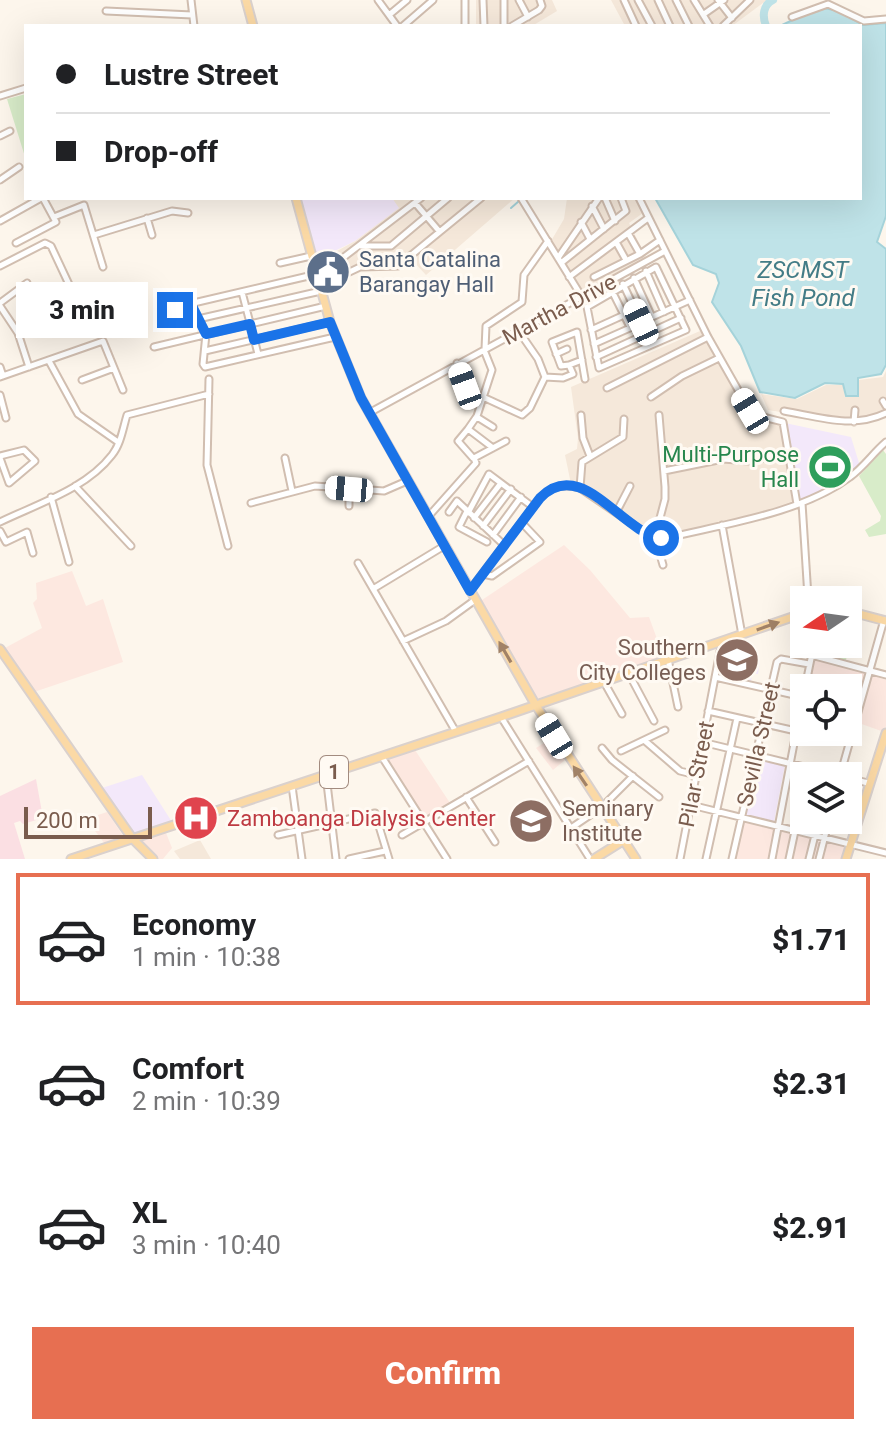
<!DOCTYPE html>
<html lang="en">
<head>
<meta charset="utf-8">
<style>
  body { margin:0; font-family:Roboto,sans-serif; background:#f6f6f6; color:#202124; height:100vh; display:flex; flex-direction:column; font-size:30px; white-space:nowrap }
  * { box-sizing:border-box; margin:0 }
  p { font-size:26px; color:#757577 }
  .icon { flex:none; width:44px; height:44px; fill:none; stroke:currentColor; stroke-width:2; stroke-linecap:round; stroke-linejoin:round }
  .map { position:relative; height:859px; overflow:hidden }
  .details { display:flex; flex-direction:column; background:#fff; flex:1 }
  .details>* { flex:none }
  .guide { position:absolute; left:24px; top:24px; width:838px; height:176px; border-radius:0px; box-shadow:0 8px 32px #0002; display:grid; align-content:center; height:176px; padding:0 32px; background:#fff }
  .needle { width:52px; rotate:257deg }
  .controls { position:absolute; left:790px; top:586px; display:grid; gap:16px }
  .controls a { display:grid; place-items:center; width:72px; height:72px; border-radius:0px; background:#fff; box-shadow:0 8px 32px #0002; font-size:40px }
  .scale { position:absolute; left:24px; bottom:20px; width:128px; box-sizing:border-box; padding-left:8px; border:4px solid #7a5c4d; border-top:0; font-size:22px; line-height:28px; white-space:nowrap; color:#7a5c4d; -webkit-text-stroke:6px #fffaf3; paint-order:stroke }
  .end { position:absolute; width:36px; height:36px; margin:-18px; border:10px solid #1a73e8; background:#fff; box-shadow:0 0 0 4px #fff }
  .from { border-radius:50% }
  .bubble { position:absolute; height:56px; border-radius:0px; background:#fff; box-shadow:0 8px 32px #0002; font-size:26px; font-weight:800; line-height:56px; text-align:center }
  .car { position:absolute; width:24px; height:48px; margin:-24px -12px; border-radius:10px; box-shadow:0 0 6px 2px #0007; background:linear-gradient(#fff 24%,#345 0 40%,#fff 0 76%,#345 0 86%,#fff 0) }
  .guide b { display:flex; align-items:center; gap:28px; height:76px; font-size:30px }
  .guide b+b { border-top:2px solid #e0e0e0 }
  .guide i { width:20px; height:20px; background:#202124 }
  ul { padding:14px 0 0; list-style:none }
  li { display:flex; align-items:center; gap:24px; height:132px; margin:0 16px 12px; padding:0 16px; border:4px solid transparent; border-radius:0px }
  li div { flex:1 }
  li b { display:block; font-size:30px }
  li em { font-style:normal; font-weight:800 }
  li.active { border-color:#e76f51 }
  li>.icon { width:72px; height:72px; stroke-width:1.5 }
  .button { display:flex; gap:16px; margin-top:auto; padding:16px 32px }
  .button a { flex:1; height:92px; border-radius:0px; background:#e76f51; color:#fff; font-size:32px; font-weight:800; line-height:92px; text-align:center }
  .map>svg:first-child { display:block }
  .residential { fill:#f5e8da }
  .commercial { fill:#fde8e0 }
  .education { fill:#f3e8fa }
  .medical { fill:#fbdfe3 }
  .green { fill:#d8ecc9 }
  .water { fill:#bfe3e8; stroke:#a5d3da; stroke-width:2 }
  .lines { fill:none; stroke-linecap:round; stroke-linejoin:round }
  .stream { stroke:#a5d3da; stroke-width:2 }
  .river { stroke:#bfe3e8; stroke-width:8 }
  .minor-casing { stroke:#d1beb0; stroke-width:9 }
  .major-casing { stroke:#dad1cd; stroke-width:11 }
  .minor { stroke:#fff; stroke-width:5 }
  .major { stroke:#fbd9a5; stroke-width:7 }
  .oneway { fill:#a18267 }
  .route { stroke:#1a73e8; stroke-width:10 }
  .labels { text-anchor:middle; stroke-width:6; stroke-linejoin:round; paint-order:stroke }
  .shield { fill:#fffaf3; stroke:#a28b7f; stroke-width:2 }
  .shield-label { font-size:20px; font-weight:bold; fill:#7a5c4d }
  .service-label { font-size:22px; fill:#4e5e75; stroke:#fffaf3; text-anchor:start }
  .street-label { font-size:22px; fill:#7a5c4d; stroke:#fffaf3 }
  .leisure-label { font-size:22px; fill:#27864d; stroke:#fffaf3; text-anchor:end }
  .education-label { font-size:22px; fill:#785e54; stroke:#fffaf3; text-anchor:end }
  .health-label { font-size:22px; fill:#be3a42; stroke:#fffaf3; text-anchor:start }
  .water-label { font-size:24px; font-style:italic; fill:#437c86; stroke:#fffaf3 }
</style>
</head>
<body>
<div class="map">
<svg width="886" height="859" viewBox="0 0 886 859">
  <rect width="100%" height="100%" fill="#fdf6ec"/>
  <path class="residential" d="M 476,0 L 552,0 L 557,11 L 532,26 L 476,26 Z
    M 611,0 L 767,0 L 732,26 L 625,26 Z
    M 392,198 L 515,198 L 426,275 L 412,260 L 396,270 L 361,268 L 323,288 L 321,281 L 336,264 L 330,255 L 355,241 L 398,208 Z
    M 567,198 L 636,198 L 643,213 L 629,223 L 647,259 L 583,293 L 551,241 L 564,219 Z
    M 700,331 L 747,414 L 780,423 L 794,503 L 722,523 L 658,536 L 644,529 L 588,490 L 571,484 L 565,455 L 577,449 L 578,438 L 571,387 Z
    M 886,371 L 886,414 L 849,423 L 768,410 L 761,394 L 797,399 L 826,385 L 843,385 L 845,397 L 859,397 L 859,380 L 883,377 Z
    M 200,840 L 211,859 L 180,859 L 174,851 Z"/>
  <path class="commercial" d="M 564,545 L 590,570 L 630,618 L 649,617 L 664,658 L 536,699 L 479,602 Z
    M 72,571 L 86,606 L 103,599 L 123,662 L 34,692 L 3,649 L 42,628 L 33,603 L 37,599 L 36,583 Z
    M 815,658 L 866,673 L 848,736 L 835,732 L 848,732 L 848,688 L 808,688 Z
    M 872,675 L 886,680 L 886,726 L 884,732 L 856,722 Z
    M 550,739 L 565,760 L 553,770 L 536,748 Z
    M 415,750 L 450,803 L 424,819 L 387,759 Z
    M 107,812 L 124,837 L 105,844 L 86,819 Z
    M 742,821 L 848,845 L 843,859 L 733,859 Z
    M 166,833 L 172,848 L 163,859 L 156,859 L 138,841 Z"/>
  <path class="education" d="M 304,198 L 392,198 L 399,208 L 355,241 L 316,260 L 301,200 Z
    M 785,423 L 851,437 L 860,466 L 838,482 L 798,502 Z
    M 738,638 L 740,651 L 748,653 L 747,659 L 760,661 L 758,674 L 752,673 L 751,682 L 718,675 L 724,644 Z
    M 756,759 L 785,765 L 774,822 L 744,815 Z
    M 142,775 L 172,822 L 133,833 L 102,788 Z"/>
  <path class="medical" d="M 36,779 L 43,818 L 23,824 L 20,821 L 14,823 L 25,859 L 0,859 L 0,796 Z"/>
  <path class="green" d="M 26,94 L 26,160 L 7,99 Z
    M 883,450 L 886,454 L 886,534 L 869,537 L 865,530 L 880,521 L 881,516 L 859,476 Z
    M 848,616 L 858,619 L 845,663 L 815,654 L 818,644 L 848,644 Z"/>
  <path class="water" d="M 820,7 L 838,11 L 863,25 L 886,23 L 886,216 L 877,242 L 886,249 L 886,365 L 881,374 L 858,378 L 858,396 L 846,396 L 843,384 L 825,383 L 795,398 L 760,392 L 741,346 L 712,302 L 719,283 L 716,274 L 693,265 L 655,198 L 860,198 L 860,26 L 780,26 Z"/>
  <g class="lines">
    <path class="stream" d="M 511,208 L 519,201"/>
    <path class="river" d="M 766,26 C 762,16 763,5 773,0"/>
    <g class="minor-casing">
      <path id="minor" d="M 191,0 L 194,26
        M 378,0 L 397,26
        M 465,0 L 465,26
        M 483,0 L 484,26
        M 504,0 L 504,26
        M 519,0 L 528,17
        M 624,0 L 636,26
        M 638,0 L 652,26
        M 658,0 L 670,26
        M 676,0 L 689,26
        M 694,0 L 710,26
        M 718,0 L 732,18
        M 106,11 L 192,15
        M 704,14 L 724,0
        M 389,15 L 407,0
        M 792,17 L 828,4 L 864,21 L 886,19
        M 403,26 L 433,0
        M 512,26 L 539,10 L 542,6 L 540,0
        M 723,26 L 750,0
        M 0,96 L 26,88
        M 0,136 L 10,131
        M 0,180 L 19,167
        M 521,198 L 582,297
        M 605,198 L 615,221
        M 639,198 L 708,337 L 750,411 L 755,415 L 783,422 L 797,504
        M 416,204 L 439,231
        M 592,206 L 604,229
        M 54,217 L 84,205 L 103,267
        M 147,218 L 152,235
        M 0,221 L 41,198
        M 581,222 L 590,239
        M 628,233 L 640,254
        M 94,235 L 172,211 L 188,213
        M 616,242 L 626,260
        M 16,243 L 56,222 L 43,198
        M 361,246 L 391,246 L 448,198
        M 558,258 L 599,198
        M 280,263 L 311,256
        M 561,263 L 626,211 L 621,198
        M 0,266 L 45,243 L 51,246 L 88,325 L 87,328 L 75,333
        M 656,267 L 686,330 L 599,368 L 587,307 Z
        M 646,271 L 664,312
        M 339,276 L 337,264 L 340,260 L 421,198
        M 569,277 L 648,218
        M 594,277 L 640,254 L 660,240
        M 634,278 L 652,317
        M 623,284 L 641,322
        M 320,286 L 360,267 L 398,266 L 481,198
        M 612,291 L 630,327 L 690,300
        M 242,292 L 258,354
        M 0,303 L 27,283
        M 191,304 L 206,334 L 203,364 L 205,367 L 335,337
        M 0,306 L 18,333 L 29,367
        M 168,314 L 185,305 L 317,274
        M 198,319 L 321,291
        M 518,330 L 538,359 L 545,377
        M 591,330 L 624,315
        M 594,344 L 630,328
        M 154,347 L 326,306
        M 485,349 L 486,326 L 522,302 L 524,275 L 548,241
        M 205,351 L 330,322
        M 556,354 L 567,349
        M 596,357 L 681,318
        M 49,361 L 78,414 L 118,442
        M 457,363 L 466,390 L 462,395
        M 569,365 L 561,366 L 552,342 L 577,332 L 585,379
        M 0,367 L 3,376
        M 0,377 L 103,341 L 123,390
        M 209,379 L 207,465 L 228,546
        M 82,380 L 114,368
        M 607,388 L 708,337
        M 0,395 L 6,418
        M 483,397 L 522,415 L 530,408 L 545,377 L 563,378 L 573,374 L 569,365 L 582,360
        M 651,397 L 682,376 L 719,358
        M 883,401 L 886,406
        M 784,411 C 819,417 853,429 886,413
        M 369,413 L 665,251
        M 581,415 L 583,438 L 590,456
        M 659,415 L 665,487 L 665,499 L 655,537 L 663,565
        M 477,417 L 493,427
        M 854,422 L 855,410
        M 468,429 L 477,416 L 492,370 L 484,350
        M 0,456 L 24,450 L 35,461 L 9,483 L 0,458
        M 285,458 L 292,491
        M 473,458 L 458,441 L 468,429 L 493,448
        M 474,458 L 506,441
        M 664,471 L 723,459 L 749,461 L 787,454
        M 75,486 L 131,546
        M 580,488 L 582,462 L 623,437 L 624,419
        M 51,497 L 69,562
        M 251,503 L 315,486 L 384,491 L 407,481
        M 802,503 L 808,597
        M 349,506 L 349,489
        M 467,511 L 459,527 L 487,542
        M 617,511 L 630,486
        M 449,512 L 457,501 L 504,545
        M 468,513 L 489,474 L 533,507
        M 428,517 L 476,463 L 474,458
        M 474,518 L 501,483
        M 0,522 C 37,504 86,489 112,455 C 121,444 123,428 127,415 L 209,394
        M 722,525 L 742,635
        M 483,526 L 511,489
        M 0,531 L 6,542 L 27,532 L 33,553
        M 493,535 L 521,497
        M 358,563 L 456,732
        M 483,574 L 492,576 L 540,542 L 522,523
        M 373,589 L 444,546
        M 470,590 L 540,498 C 551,487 563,483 580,488 L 647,534 L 658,538 L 667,538 C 725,524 802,513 850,477 C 864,467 873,453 886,442
        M 403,641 L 446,621 L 475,600
        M 811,655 L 886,675
        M 668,659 L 678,707
        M 629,674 L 654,721
        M 715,677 L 803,697
        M 604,682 L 622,714
        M 805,688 L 814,644
        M 708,711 L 796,731
        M 501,717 L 590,859
        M 644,740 L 665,730
        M 702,742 L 841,776
        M 602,748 L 612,760 L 659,797
        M 621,751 L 644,740 L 680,771 L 696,775
        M 382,757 L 447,859
        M 326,775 L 336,859
        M 807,776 L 809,767
        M 840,776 L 884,620
        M 848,778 L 868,783
        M 292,786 L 302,859
        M 466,797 L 495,842
        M 691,805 L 886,853
        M 571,828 L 602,807 L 633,776
        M 278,835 L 375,813 L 389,859
        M 402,835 L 529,761
        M 349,859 L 385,851
        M 680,859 L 722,641
        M 706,859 L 737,718
        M 732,859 L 777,662 L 781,659 L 809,664
        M 772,859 L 804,691
        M 789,859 L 804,789
        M 809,859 L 815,835
        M 819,859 L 829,820"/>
    </g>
    <g class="major-casing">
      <path id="major" d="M 246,0 L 253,26
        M 296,198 L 330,322 L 361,398 L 535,704 L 636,859
        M 808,596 L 813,600
        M 848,611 L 886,621
        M 0,649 L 132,838 L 153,859
        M 71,859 L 501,717 L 804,613
        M 594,859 L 624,840
        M 846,859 L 886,733"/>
    </g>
    <use href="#minor" class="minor"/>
    <use href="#major" class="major"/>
  </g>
  <defs><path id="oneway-solid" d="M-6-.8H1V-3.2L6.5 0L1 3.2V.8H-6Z" transform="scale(2)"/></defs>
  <g class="oneway">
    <use href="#oneway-solid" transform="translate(768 626) rotate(-19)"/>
    <use href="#oneway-solid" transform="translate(505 652) rotate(-120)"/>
    <use href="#oneway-solid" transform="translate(580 776) rotate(-124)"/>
  </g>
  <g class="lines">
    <path class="route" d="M 175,310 L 191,304 L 206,334 L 250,324 L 254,340 L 330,322 L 361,398 L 470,591 L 540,498 C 581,455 622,533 661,538"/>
  </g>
  <defs>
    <g id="civic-disc" transform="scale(2.3)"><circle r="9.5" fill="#5c6f8a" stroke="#fffaf3"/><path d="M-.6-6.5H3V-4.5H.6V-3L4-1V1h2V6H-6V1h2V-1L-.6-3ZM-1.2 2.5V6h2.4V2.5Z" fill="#fff"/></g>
    <g id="stadium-disc" transform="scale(2.3)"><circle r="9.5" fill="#2e9e5b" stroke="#fffaf3"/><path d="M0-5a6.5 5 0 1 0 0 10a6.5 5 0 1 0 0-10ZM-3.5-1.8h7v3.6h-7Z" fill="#fff"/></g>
    <g id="university-disc" transform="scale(2.3)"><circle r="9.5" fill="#8d6e63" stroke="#fffaf3"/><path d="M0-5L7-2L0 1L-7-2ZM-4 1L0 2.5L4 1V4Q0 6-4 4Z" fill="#fff"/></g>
    <g id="hospital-disc" transform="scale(2.3)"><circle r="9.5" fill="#e0444e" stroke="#fffaf3"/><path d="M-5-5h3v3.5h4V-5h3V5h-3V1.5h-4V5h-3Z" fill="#fff"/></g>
  </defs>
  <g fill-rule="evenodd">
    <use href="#civic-disc" x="328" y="272"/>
    <use href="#stadium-disc" x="830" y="467"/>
    <use href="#university-disc" x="737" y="660"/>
    <use href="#hospital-disc" x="196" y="818"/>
    <use href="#university-disc" x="531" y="821"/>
  </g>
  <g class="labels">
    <rect class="shield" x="320" y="756" width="28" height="32" rx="6"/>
    <g class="shield-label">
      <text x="334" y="779">1</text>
    </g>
    <g class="service-label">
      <text x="359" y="267">Santa Catalina<tspan x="359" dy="25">Barangay Hall</tspan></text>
    </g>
    <g class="street-label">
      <text transform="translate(559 309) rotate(-28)" y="8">Martha Drive</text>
      <text transform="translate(758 744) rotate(-77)" y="8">Sevilla Street</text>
      <text transform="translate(696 774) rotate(-79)" y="8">Pilar Street</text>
    </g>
    <g class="leisure-label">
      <text x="799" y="462">Multi-Purpose<tspan x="799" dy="25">Hall</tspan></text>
    </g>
    <g class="education-label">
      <text x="706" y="655">Southern<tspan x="706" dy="25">City Colleges</tspan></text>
      <text x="562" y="816" text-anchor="start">Seminary<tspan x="562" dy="25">Institute</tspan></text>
    </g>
    <g class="health-label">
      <text x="227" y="826">Zamboanga Dialysis Center</text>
    </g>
    <g class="water-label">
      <text x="803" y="278">ZSCMST<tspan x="803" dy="28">Fish Pond</tspan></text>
    </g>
  </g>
</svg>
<div class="controls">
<a><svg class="needle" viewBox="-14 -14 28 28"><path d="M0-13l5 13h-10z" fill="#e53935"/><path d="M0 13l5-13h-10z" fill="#757577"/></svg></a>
<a><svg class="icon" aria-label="locate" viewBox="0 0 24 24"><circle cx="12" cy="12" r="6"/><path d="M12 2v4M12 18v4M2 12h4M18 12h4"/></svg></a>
<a><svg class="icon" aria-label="layers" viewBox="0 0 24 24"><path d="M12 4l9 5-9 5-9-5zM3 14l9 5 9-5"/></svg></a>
</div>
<div class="scale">200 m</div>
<i class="end from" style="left:661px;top:538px"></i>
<i class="end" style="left:175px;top:310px"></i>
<div class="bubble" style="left:16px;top:282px;width:132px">3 min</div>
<i class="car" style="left:641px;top:322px;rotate:335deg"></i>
<i class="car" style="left:465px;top:386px;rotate:340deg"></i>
<i class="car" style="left:750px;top:411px;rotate:329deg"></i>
<i class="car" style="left:349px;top:489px;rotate:275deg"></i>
<i class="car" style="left:554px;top:736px;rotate:329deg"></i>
<div class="guide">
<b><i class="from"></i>Lustre Street</b>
<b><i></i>Drop-off</b>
</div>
</div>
<section class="details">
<ul>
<li class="active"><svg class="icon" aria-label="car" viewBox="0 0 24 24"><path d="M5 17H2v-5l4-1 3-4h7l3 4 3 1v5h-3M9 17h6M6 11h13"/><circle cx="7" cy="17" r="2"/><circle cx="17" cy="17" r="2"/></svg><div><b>Economy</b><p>1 min · 10:38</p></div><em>$1.71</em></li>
<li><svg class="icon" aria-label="car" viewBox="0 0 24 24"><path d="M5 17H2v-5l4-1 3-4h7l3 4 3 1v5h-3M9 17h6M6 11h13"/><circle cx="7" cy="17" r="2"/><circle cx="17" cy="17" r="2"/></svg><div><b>Comfort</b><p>2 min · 10:39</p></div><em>$2.31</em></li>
<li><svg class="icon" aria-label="car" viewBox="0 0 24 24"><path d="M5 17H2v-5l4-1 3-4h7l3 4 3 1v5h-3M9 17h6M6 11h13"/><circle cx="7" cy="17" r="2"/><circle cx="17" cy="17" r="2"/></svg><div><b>XL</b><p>3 min · 10:40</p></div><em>$2.91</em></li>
</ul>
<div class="button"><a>Confirm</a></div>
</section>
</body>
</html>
